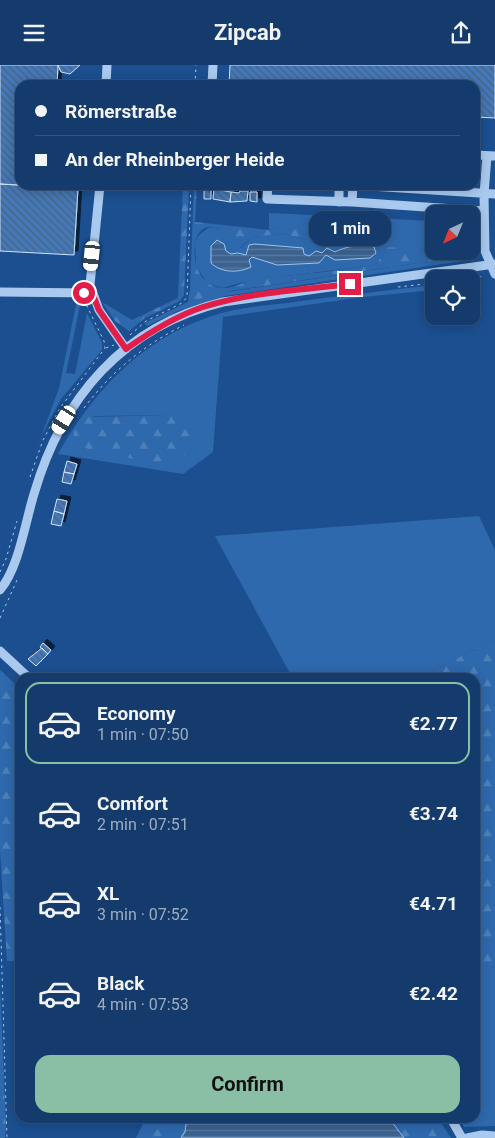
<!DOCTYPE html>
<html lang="en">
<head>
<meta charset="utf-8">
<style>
  body { margin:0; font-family:Roboto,sans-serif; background:#1d4271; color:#f1f3f6; height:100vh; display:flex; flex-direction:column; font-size:19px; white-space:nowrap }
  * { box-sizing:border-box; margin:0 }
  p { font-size:16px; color:#9dadc1 }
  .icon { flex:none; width:28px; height:28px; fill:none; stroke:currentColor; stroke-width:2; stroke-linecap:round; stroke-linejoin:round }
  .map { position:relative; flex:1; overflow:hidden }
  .details { position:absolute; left:15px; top:608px; width:465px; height:450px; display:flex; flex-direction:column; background:#143b6b; border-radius:15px; box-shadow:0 2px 12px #0003,0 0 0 1px #33557e }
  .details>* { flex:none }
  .guide { position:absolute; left:15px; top:15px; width:465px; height:110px; border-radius:15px; box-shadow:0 2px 12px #0003,0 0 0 1px #33557e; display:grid; align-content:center; height:110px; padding:0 20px; background:#143b6b }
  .needle { width:32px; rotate:223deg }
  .fabs { position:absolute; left:425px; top:140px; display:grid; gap:10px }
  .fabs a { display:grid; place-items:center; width:55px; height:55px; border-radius:10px; background:#143b6b; box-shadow:0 2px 12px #0003,0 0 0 1px #33557e; font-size:25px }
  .end { position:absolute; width:22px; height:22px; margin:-11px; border:6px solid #e11d48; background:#fff; box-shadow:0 0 0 2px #fff }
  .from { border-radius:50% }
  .bubble { position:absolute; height:35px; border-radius:15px; background:#143b6b; box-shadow:0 2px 12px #0003,0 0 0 1px #33557e; font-size:16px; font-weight:700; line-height:35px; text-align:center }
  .car { position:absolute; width:15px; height:30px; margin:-15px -8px; border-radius:6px; box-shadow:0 0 4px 1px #0007; background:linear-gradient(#fff 24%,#345 0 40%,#fff 0 76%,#345 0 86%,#fff 0) }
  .guide b { display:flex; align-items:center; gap:18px; height:48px; font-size:19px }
  .guide b+b { border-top:1px solid #33557e }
  .guide i { width:12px; height:12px; background:#f1f3f6 }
  ul { padding:9px 0 0; list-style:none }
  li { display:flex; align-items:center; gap:15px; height:82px; margin:0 10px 8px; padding:0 10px; border:2px solid transparent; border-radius:15px }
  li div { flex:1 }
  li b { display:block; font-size:19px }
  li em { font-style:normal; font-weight:700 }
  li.current { border-color:#8abfa5 }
  li>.icon { width:45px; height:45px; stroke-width:1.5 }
  .primary-button { display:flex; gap:10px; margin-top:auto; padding:10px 20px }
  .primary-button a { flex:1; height:58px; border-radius:15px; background:#8abfa5; color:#111; font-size:20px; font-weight:700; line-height:58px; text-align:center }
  header { display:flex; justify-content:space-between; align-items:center; height:65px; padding:0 20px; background:#143b6b; font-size:22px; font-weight:700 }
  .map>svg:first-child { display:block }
  .grass { fill:#2e69ad; fill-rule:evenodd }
  .forest { fill:url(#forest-firs) }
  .water { fill:url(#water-rules); stroke:#9cc4f0 }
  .building { fill:url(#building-back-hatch); stroke:#cfe3fa; filter:url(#shadow) }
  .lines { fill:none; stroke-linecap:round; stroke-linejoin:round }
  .path { stroke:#a9c9ee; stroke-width:1; stroke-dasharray:2.5 4; stroke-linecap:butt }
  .minor { stroke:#a9c9ee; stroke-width:9 }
  .route { stroke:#e11d48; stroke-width:6 }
</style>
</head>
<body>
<header><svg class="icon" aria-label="menu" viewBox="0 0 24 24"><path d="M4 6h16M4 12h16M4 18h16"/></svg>Zipcab<svg class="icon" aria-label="share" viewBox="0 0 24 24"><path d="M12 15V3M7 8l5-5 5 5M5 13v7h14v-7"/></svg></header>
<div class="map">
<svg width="495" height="1073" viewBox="0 0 495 1073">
  <defs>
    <pattern id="forest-firs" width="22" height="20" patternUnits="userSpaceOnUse" patternTransform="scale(1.25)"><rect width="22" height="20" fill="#2e69ad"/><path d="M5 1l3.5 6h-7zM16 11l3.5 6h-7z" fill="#4d80b9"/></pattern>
    <pattern id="water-rules" width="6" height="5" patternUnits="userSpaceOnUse" patternTransform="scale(1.25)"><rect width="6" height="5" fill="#3c6290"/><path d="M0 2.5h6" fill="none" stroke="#597aa1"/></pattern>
    <pattern id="building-back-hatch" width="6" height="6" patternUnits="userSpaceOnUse" patternTransform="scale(1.25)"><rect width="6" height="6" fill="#4478b7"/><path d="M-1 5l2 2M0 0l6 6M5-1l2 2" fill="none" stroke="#486282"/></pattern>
    <filter id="shadow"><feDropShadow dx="4" dy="-4" stdDeviation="0" flood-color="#0009"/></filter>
  </defs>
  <rect width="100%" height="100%" fill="#1b4f8f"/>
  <path class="grass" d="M 269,148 L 434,156 L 434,185 L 382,183 L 382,191 L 375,200 L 295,210 L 262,212 L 222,223 L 207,218 L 196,201 L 195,178 L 198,171 L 208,163 L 214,162 L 224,167 L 235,182 L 241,183 L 252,172 L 284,169 L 309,175 L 281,162 L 269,165 Z
    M 471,158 L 476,158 C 477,173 481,189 463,196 L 225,231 L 180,245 L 147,261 L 145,258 L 188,237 L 214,229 L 431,196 L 449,190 L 449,186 L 471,186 Z
    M 434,220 L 434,225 L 363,232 L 223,252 L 213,387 L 183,409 L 58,389 C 92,328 141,275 209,252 C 234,243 261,241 287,238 C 336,231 385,226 434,220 ZM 170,350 L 78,360 L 85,354 L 96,351 Z
    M 77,235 L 81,236 L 66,308 L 75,309 L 87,248 L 102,278 L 102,285 L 61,334 L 42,370 L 31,399 L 59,323 Z
    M 479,451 L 495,485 L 495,574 L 420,612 L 292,612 L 215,471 Z
    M 495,901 L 495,1061 L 464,1062 L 459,1053 L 475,1052 L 475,911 Z"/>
  <path class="forest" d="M 183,120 L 189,120 L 184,230 L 180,236 L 145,253 L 129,266 L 115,256 L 102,237 L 132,255 L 178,233 Z
    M 194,120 L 197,120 L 195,157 L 269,165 L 281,162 L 305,164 L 314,170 L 309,175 L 284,169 L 252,172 L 239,184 C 228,180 226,164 213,162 C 192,159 192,193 198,205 C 202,214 210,222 221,223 C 236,224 247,214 261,212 C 272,210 284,211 296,210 C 322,208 349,203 375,200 L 382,191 L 382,183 L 385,182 L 449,186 L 449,190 L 431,196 L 230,226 L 188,237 L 190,225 Z
    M 170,350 L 176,351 L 186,357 C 204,411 150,398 121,391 C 107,388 82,387 74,374 C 72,364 80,356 89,352 Z
    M 495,574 L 495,901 L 475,911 L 475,612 L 420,612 Z
    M 0,605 L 20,624 L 20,896 L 7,896 L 0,785 Z
    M 0,922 L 6,1062 L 5,1073 L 0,1073 Z
    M 146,1053 L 187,1053 L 185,1067 L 181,1073 L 136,1073 Z
    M 389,1053 L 438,1053 L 451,1073 L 404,1073 Z"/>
  <path class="water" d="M 217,175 L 224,179 L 226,186 L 231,189 L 238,188 L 246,190 L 249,180 L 255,179 L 303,183 L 304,189 L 309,191 L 316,186 L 322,188 L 327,183 L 335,187 C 343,182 365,178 374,182 L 376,188 L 370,193 L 335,195 L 326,190 L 319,198 L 277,200 L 252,192 L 249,195 L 251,202 C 239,208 221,208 211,198 L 211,181 Z
    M 187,1052 L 389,1053 L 404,1073 L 181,1073 L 185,1067 Z"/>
  <path class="building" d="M 0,0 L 58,0 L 57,20 L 20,20 L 20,120 L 51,120 L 51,122 L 0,119 Z
    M 58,0 L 80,0 L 70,9 L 61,7 Z
    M 230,0 L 495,0 L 495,53 L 475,52 L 475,20 L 229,20 Z
    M 0,119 L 78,123 L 74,190 L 0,186 Z
    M 204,124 L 211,124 L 211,134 L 204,134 Z
    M 214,124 L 231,127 L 230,137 L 213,134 Z
    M 240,126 L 248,126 L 247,136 L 230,137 L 231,127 L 239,128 Z
    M 250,127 L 257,127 L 257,137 L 250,136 Z
    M 67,396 L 77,399 L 74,409 L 64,407 Z
    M 64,407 L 74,409 L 71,419 L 62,417 Z
    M 57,434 L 67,436 L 64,449 L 54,446 Z
    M 54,446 L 64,449 L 61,461 L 51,459 Z
    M 43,578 L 51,585 L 48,589 L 40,582 Z
    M 42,583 L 48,589 L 36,601 L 28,594 Z"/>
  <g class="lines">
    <path class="path" d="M 195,20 L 196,0
      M 466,214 L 485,211
      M 398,222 L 434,218
      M 130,270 L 146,256 L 182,238 L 187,232 L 191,120
      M 106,283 L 114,280
      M 84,343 C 111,307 144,280 184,260
      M 30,412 L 43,375 L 60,343 L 105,283 L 104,276 L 85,237
      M 0,507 L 6,494 L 17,456
      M 0,553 L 18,513
      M 0,842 L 7,1073"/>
    <path class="minor" d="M 106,20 L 107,0
      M 212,20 L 213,0
      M 475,90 L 495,91
      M 487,91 L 484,129 L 485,186 L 495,209
      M 100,120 L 90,220 L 99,245 L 126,284
      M 268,120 L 267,134 L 352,137
      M 353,120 L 352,137 L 484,146
      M 354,120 L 495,129
      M 339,137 L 339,120
      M 0,227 L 92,228
      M 0,525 C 19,502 25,458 34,429 C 62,333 123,261 223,237 L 495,199
      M 0,586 L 28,612
      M 450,1052 L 462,1073
      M 467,1073 L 482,1070 L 495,1071"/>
  </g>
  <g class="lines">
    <path class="route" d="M 84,228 L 92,228 L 99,245 L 126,284 C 150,267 176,251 203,242 C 250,227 302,225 350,219"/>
  </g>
</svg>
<div class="fabs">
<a><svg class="needle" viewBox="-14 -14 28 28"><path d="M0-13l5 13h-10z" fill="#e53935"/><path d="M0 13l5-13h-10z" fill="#9dadc1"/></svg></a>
<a><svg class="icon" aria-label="locate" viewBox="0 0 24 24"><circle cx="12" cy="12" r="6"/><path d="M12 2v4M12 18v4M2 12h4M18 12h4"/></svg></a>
</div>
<i class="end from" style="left:84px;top:228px"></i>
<i class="end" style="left:350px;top:219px"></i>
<div class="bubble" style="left:309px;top:146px;width:82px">1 min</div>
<i class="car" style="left:92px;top:191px;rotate:186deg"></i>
<i class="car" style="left:64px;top:355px;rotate:212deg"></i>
<div class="guide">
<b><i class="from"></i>Römerstraße</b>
<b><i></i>An der Rheinberger Heide</b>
</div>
<section class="details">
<ul>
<li class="current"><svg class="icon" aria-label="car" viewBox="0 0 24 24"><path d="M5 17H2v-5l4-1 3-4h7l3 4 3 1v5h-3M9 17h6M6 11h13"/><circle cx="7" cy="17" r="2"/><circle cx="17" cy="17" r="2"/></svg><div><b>Economy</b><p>1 min · 07:50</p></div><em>€2.77</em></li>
<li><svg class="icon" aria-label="car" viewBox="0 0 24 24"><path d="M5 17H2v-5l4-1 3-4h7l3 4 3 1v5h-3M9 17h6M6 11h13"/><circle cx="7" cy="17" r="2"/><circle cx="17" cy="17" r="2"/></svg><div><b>Comfort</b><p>2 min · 07:51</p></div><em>€3.74</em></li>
<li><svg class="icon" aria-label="car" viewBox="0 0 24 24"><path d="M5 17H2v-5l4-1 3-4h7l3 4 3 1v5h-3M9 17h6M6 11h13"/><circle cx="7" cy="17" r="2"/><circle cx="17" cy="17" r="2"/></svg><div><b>XL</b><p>3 min · 07:52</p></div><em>€4.71</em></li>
<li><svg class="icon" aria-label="car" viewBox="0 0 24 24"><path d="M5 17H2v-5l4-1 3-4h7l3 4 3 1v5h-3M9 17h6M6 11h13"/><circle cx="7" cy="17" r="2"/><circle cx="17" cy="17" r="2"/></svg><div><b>Black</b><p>4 min · 07:53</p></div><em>€2.42</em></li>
</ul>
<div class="primary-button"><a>Confirm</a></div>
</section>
</div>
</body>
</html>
